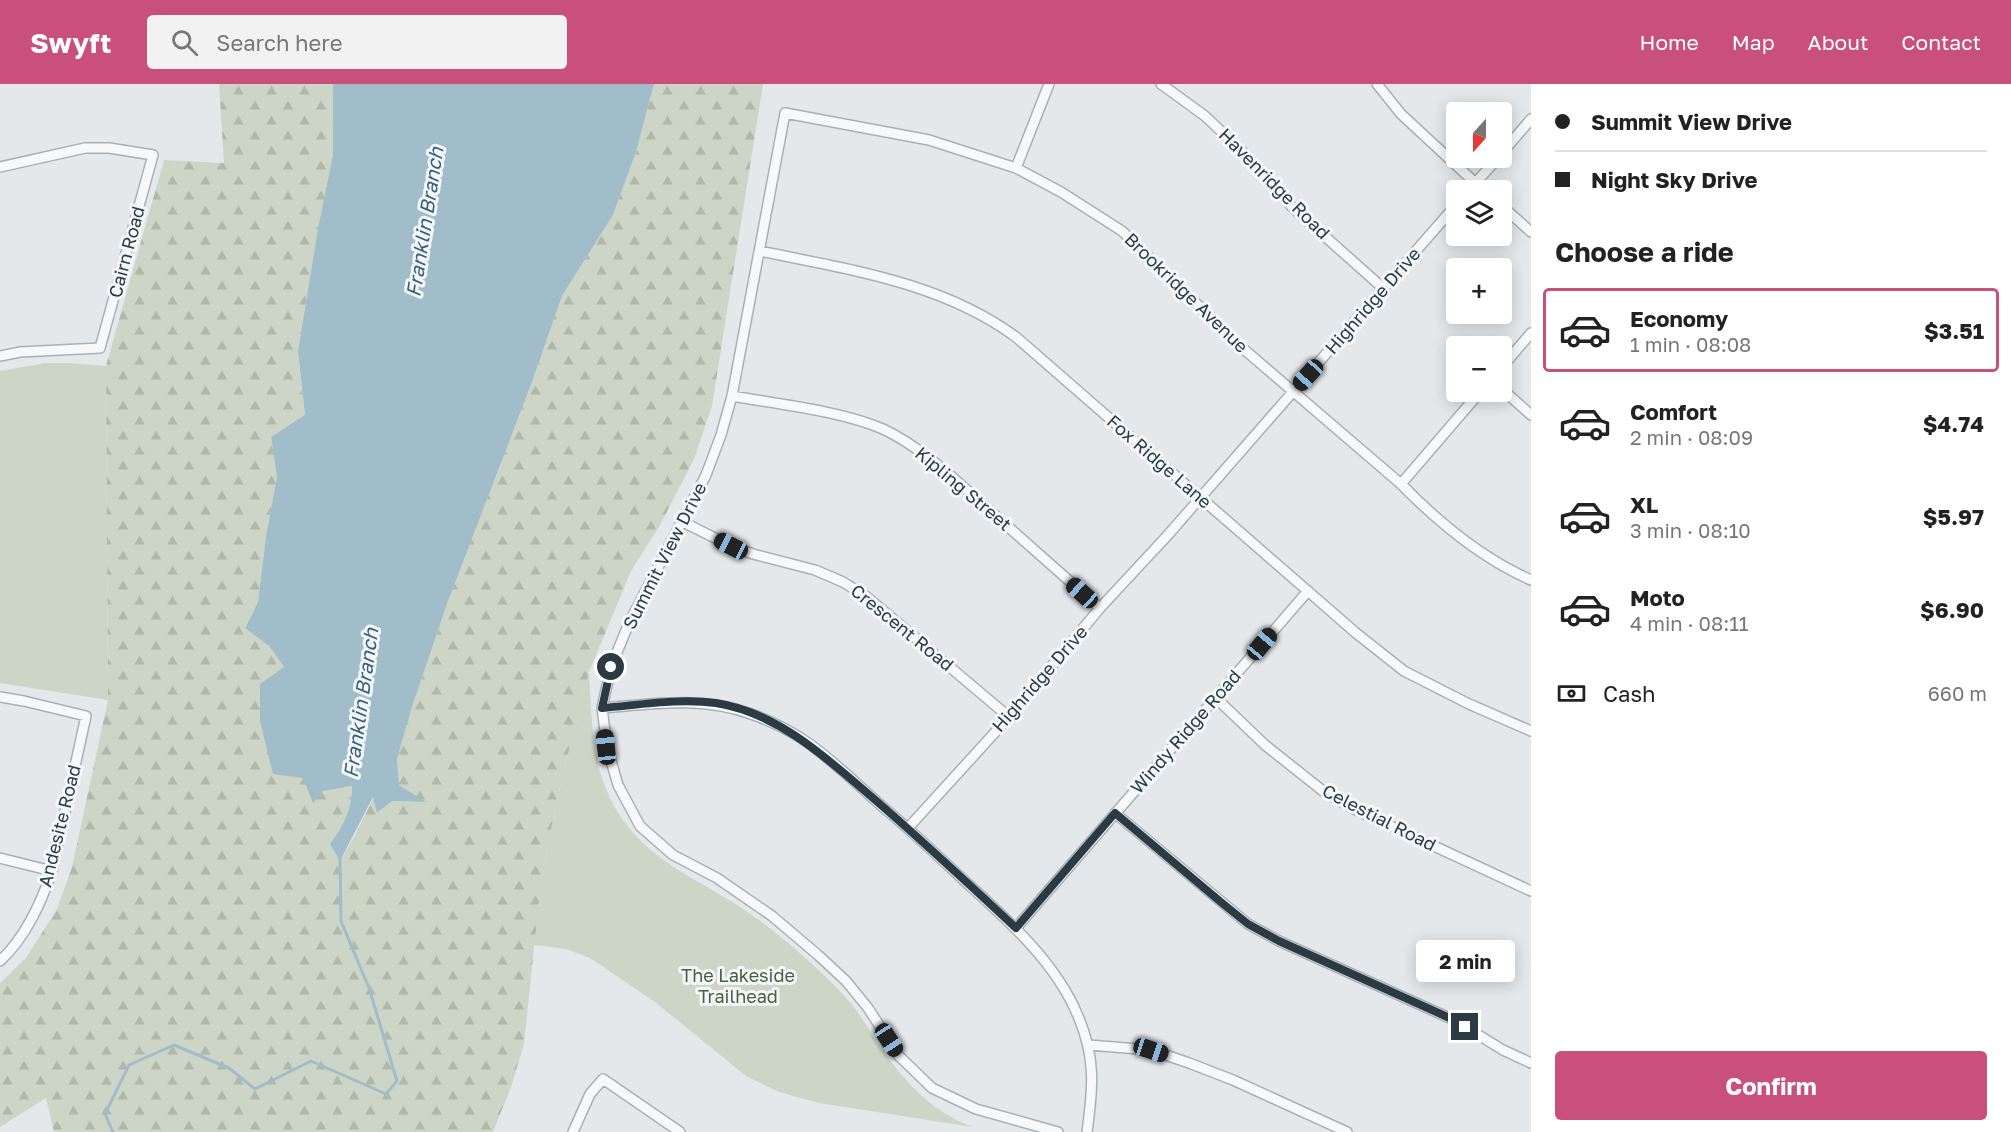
<!DOCTYPE html>
<html lang="en">
<head>
<meta charset="utf-8">
<style>
  body { margin:0; font-family:"Golos Text",sans-serif; background:#f2f2f2; color:#222; height:100vh; display:flex; flex-direction:column; font-size:22px; white-space:nowrap }
  * { box-sizing:border-box; margin:0 }
  p { font-size:20px; color:#767676 }
  .icon { flex:none; width:33px; height:33px; fill:none; stroke:currentColor; stroke-width:2; stroke-linecap:round; stroke-linejoin:round }
  .map { position:relative; flex:1; overflow:hidden }
  .details { display:flex; flex-direction:column; background:#fff; width:480px }
  .details>* { flex:none }
  .banner { display:grid; align-content:center; height:132px; padding:0 24px; background:#fff }
  .needle { width:39px; rotate:201deg }
  .buttons { position:absolute; left:1446px; top:18px; display:grid; gap:12px }
  .buttons a { display:grid; place-items:center; width:66px; height:66px; border-radius:6px; background:#fff; box-shadow:0 3px 15px #0003; font-size:30px }
  .end { position:absolute; width:27px; height:27px; margin:-14px; border:8px solid #2c3a43; background:#fff; box-shadow:0 0 0 3px #fff }
  .from { border-radius:50% }
  .bubble { position:absolute; height:42px; border-radius:6px; background:#fff; box-shadow:0 3px 15px #0003; font-size:20px; font-weight:700; line-height:42px; text-align:center }
  .car { position:absolute; width:18px; height:36px; margin:-18px -9px; border-radius:8px; box-shadow:0 0 4px 2px #0007; background:linear-gradient(#222 24%,#8ab4d8 0 40%,#222 0 76%,#8ab4d8 0 86%,#222 0) }
  .banner b { display:flex; align-items:center; gap:21px; height:57px; font-size:22px }
  .banner b+b { border-top:2px solid #e0e0e0 }
  .banner i { width:15px; height:15px; background:#222 }
  ul { padding:0; list-style:none }
  li { display:flex; align-items:center; gap:18px; height:84px; margin:0 12px 9px; padding:0 12px; border:3px solid transparent; border-radius:6px }
  li div { flex:1 }
  li b { display:block; font-size:22px }
  li em { font-style:normal; font-weight:700 }
  li.on { border-color:#ca507c }
  li>.icon { width:54px; height:54px; stroke-width:1.5 }
  h2 { padding:0 24px; font-size:27px; line-height:72px }
  .pay { display:flex; align-items:center; gap:15px; height:66px; padding:0 24px; font-size:22px }
  .pay p { margin-inline-start:auto }
  .primary-button { display:flex; gap:12px; margin-top:auto; padding:12px 24px }
  .primary-button a { flex:1; height:69px; border-radius:6px; background:#ca507c; color:#fff; font-size:24px; font-weight:700; line-height:69px; text-align:center }
  header { display:flex; align-items:center; gap:36px; box-sizing:border-box; height:84px; padding:0 30px; background:#ca507c; color:#fff }
  header strong { font-size:28px }
  nav { display:flex; gap:33px; margin-inline-start:auto; font-size:21px }
  .search { width:420px; height:54px; background:#f2f2f2; display:flex; align-items:center; gap:15px; box-sizing:border-box; padding:0 21px; border-radius:6px; color:#767676; font-size:22px }
  main { display:flex; flex:1; min-height:0 }
  .map>svg:first-child { display:block }
  .green { fill:#cdd5c6 }
  .forest { fill:url(#forest-firs) }
  .water { fill:#a1bdc9 }
  .lines { fill:none; stroke-linecap:round; stroke-linejoin:round }
  .stream { stroke:#a1bdc9; stroke-width:3 }
  .street-casing { stroke:#a9b0b5; stroke-width:12 }
  .street { stroke:#f7f8fa; stroke-width:9 }
  .route { stroke:#2c3a43; stroke-width:8 }
  .labels { text-anchor:middle; stroke-width:6; stroke-linejoin:round; paint-order:stroke }
  .street-label { font-size:18px; fill:#2c3a43; stroke:#f4f7f9 }
  .park-label { font-size:18px; fill:#495e3a; stroke:#f4f7f9 }
  .water-label { font-size:20px; font-style:italic; fill:#386176; stroke:#f4f7f9 }
</style>
</head>
<body>
<header>
<strong>Swyft</strong>
<div class="search"><svg class="icon" aria-label="search" viewBox="0 0 24 24"><circle cx="10" cy="10" r="6"/><path d="M15 15l6 6"/></svg>Search here</div>
<nav><a>Home</a><a>Map</a><a>About</a><a>Contact</a></nav>
</header>
<main>
<div class="map">
<svg width="1531" height="1048" viewBox="0 0 1531 1048">
  <defs>
    <pattern id="forest-firs" width="22" height="20" patternUnits="userSpaceOnUse" patternTransform="scale(1.5)"><rect width="22" height="20" fill="#cdd5c6"/><path d="M5 1l3.5 6h-7zM16 11l3.5 6h-7z" fill="#b0b8ab"/></pattern>
  </defs>
  <rect width="100%" height="100%" fill="#e4e8eb"/>
  <path class="green" d="M 45,279 L 70,279 L 106,282 L 108,616 L 0,599 L 0,287 Z
    M 589,588 C 592,640 591,692 623,736 C 651,776 694,794 734,819 C 771,842 819,884 848,916 C 858,927 866,941 874,954 C 901,993 927,1026 973,1043 L 819,1019 L 779,1008 L 746,992 L 655,918 L 590,874 L 566,865 L 534,861 L 542,788 L 562,694 Z"/>
  <path class="forest" d="M 219,0 L 333,0 L 333,70 L 318,144 L 298,267 L 305,332 L 271,353 L 277,393 L 266,452 L 258,518 L 245,543 L 269,562 L 284,583 L 303,694 L 323,707 L 352,702 C 351,726 345,740 330,760 L 341,776 L 356,749 L 374,712 L 378,729 L 391,717 L 425,718 L 399,701 L 397,675 L 412,623 L 447,520 L 532,298 L 562,212 L 613,131 L 636,68 L 654,0 L 763,0 L 712,322 L 694,375 L 660,441 L 631,487 L 589,588 L 562,694 L 542,788 L 524,960 L 511,1003 L 493,1048 L 54,1048 L 46,1014 L 0,1043 L 0,899 L 26,874 L 57,825 L 72,783 L 108,616 L 106,282 L 164,76 L 224,79 Z"/>
  <path class="water" d="M 333,0 L 654,0 L 636,68 L 613,131 L 562,212 L 532,298 L 447,520 L 412,623 L 397,675 L 399,701 L 426,718 L 392,717 L 377,729 L 373,713 L 340,777 L 330,760 C 344,741 352,725 352,702 L 323,707 L 313,719 L 303,694 L 273,690 L 260,637 L 260,600 L 284,583 L 269,562 L 245,544 L 258,518 L 266,452 L 277,393 L 271,353 L 305,331 L 298,267 L 318,144 L 333,70 Z"/>
  <g class="lines">
    <path class="stream" d="M 113,1048 L 105,1030 L 129,981 L 174,961 L 229,984 L 255,1005 L 311,977 L 386,1010 L 397,997 L 369,904 L 341,837 L 340,773"/>
    <g class="street-casing">
      <path id="street" d="M 1161,0 L 1205,32 L 1243,68 L 1293,124 L 1384,205
        M 1377,0 L 1401,30 L 1483,106
        M 1502,69 L 1531,35
        M 0,83 L 85,64 L 109,64 L 153,71 L 100,264 L 20,268 L 0,272
        M 1016,84 L 1049,0
        M 1469,106 L 1498,74
        M 1502,122 L 1531,148
        M 760,167 C 850,186 941,198 1016,253 L 1356,549 L 1404,587 L 1469,620 L 1531,647
        M 1502,283 L 1531,249
        M 1502,305 L 1531,331
        M 732,312 C 778,320 842,327 883,345 C 923,364 955,396 988,425 C 1025,458 1063,491 1100,524
        M 1401,400 L 1480,308
        M 683,438 L 731,462 L 753,470 L 815,486 L 843,498 L 867,513 L 1009,633
        M 0,613 L 24,617 L 86,632 L 52,787 C 41,819 26,853 0,877
        M 1216,614 L 1265,661 L 1323,707 L 1354,725 L 1531,807
        M 602,624 C 653,620 701,612 751,630 C 771,637 793,648 811,661 C 837,680 860,703 884,724 C 913,748 940,774 968,800 C 1010,838 1056,879 1078,932 C 1096,974 1093,1004 1087,1048
        M 1115,729 L 1248,840 L 1279,857 L 1454,936 L 1503,966 L 1531,979
        M 908,744 L 1009,633 L 1100,524 L 1167,452 L 1456,121
        M 0,774 L 52,787
        M 1016,844 L 1308,507
        M 1089,961 L 1151,966 L 1189,979 L 1233,996 L 1347,1048
        M 573,1048 L 590,1010 L 603,995 L 680,1048
        M 1058,1048 L 976,1025 L 932,1004 L 899,972 L 868,924 L 846,897 L 818,871 L 772,832 L 717,794 L 673,771 L 640,742 L 618,701 L 607,663 L 602,624 L 611,583 L 629,539 L 706,391 L 721,351 L 732,312 L 785,29 L 929,56 L 1016,84 L 1061,108 L 1122,147 L 1239,261 L 1401,400 C 1439,439 1481,474 1531,496"/>
    </g>
    <use href="#street" class="street"/>
  </g>
  <g class="lines">
    <path class="route" d="M 611,583 L 602,624 C 639,621 679,614 716,619 C 781,629 833,680 881,721 C 927,761 971,802 1016,844 L 1115,729 L 1222,819 L 1248,840 L 1279,857 L 1454,936 L 1465,943"/>
  </g>
  <g class="labels">
    <g class="street-label">
      <text transform="translate(1274 100) rotate(45)" y="6">Havenridge Road</text>
      <text transform="translate(127 168) rotate(-75)" y="6">Cairn Road</text>
      <text transform="translate(1186 209) rotate(44)" y="6">Brookridge Avenue</text>
      <text transform="translate(1373 217) rotate(-49)" y="6">Highridge Drive</text>
      <text transform="translate(1159 378) rotate(41)" y="6">Fox Ridge Lane</text>
      <text transform="translate(963 405) rotate(40)" y="6">Kipling Street</text>
      <text transform="translate(665 472) rotate(-63)" y="6">Summit View Drive</text>
      <text transform="translate(902 544) rotate(39)" y="6">Crescent Road</text>
      <text transform="translate(1040 595) rotate(-49)" y="6">Highridge Drive</text>
      <text transform="translate(1186 648) rotate(-49)" y="6">Windy Ridge Road</text>
      <text transform="translate(1379 734) rotate(27)" y="6">Celestial Road</text>
      <text transform="translate(60 742) rotate(-76)" y="6">Andesite Road</text>
    </g>
    <g class="park-label">
      <text x="738" y="898">The Lakeside<tspan x="738" dy="21">Trailhead</tspan></text>
    </g>
    <g class="water-label">
      <text transform="translate(425 138) rotate(-81)" y="7">Franklin Branch</text>
      <text transform="translate(361 619) rotate(-82)" y="7">Franklin Branch</text>
    </g>
  </g>
</svg>
<div class="buttons">
<a><svg class="needle" viewBox="-14 -14 28 28"><path d="M0-13l5 13h-10z" fill="#e53935"/><path d="M0 13l5-13h-10z" fill="#767676"/></svg></a>
<a><svg class="icon" aria-label="layers" viewBox="0 0 24 24"><path d="M12 4l9 5-9 5-9-5zM3 14l9 5 9-5"/></svg></a>
<a>+</a>
<a>−</a>
</div>
<i class="end from" style="left:611px;top:583px"></i>
<i class="end" style="left:1465px;top:943px"></i>
<div class="bubble" style="left:1416px;top:856px;width:99px">2 min</div>
<i class="car" style="left:1308px;top:291px;rotate:222deg"></i>
<i class="car" style="left:731px;top:462px;rotate:297deg"></i>
<i class="car" style="left:1082px;top:509px;rotate:312deg"></i>
<i class="car" style="left:1262px;top:560px;rotate:40deg"></i>
<i class="car" style="left:606px;top:663px;rotate:354deg"></i>
<i class="car" style="left:889px;top:956px;rotate:147deg"></i>
<i class="car" style="left:1151px;top:966px;rotate:108deg"></i>
</div>
<section class="details">
<div class="banner">
<b><i class="from"></i>Summit View Drive</b>
<b><i></i>Night Sky Drive</b>
</div>
<h2>Choose a ride</h2>
<ul>
<li class="on"><svg class="icon" aria-label="car" viewBox="0 0 24 24"><path d="M5 17H2v-5l4-1 3-4h7l3 4 3 1v5h-3M9 17h6M6 11h13"/><circle cx="7" cy="17" r="2"/><circle cx="17" cy="17" r="2"/></svg><div><b>Economy</b><p>1 min · 08:08</p></div><em>$3.51</em></li>
<li><svg class="icon" aria-label="car" viewBox="0 0 24 24"><path d="M5 17H2v-5l4-1 3-4h7l3 4 3 1v5h-3M9 17h6M6 11h13"/><circle cx="7" cy="17" r="2"/><circle cx="17" cy="17" r="2"/></svg><div><b>Comfort</b><p>2 min · 08:09</p></div><em>$4.74</em></li>
<li><svg class="icon" aria-label="car" viewBox="0 0 24 24"><path d="M5 17H2v-5l4-1 3-4h7l3 4 3 1v5h-3M9 17h6M6 11h13"/><circle cx="7" cy="17" r="2"/><circle cx="17" cy="17" r="2"/></svg><div><b>XL</b><p>3 min · 08:10</p></div><em>$5.97</em></li>
<li><svg class="icon" aria-label="car" viewBox="0 0 24 24"><path d="M5 17H2v-5l4-1 3-4h7l3 4 3 1v5h-3M9 17h6M6 11h13"/><circle cx="7" cy="17" r="2"/><circle cx="17" cy="17" r="2"/></svg><div><b>Moto</b><p>4 min · 08:11</p></div><em>$6.90</em></li>
</ul>
<div class="pay"><svg class="icon" aria-label="cash" viewBox="0 0 24 24"><path d="M3 7h18v10H3z"/><circle cx="12" cy="12" r="2"/></svg>Cash<p>660 m</p></div>
<div class="primary-button"><a>Confirm</a></div>
</section>
</main>
</body>
</html>
